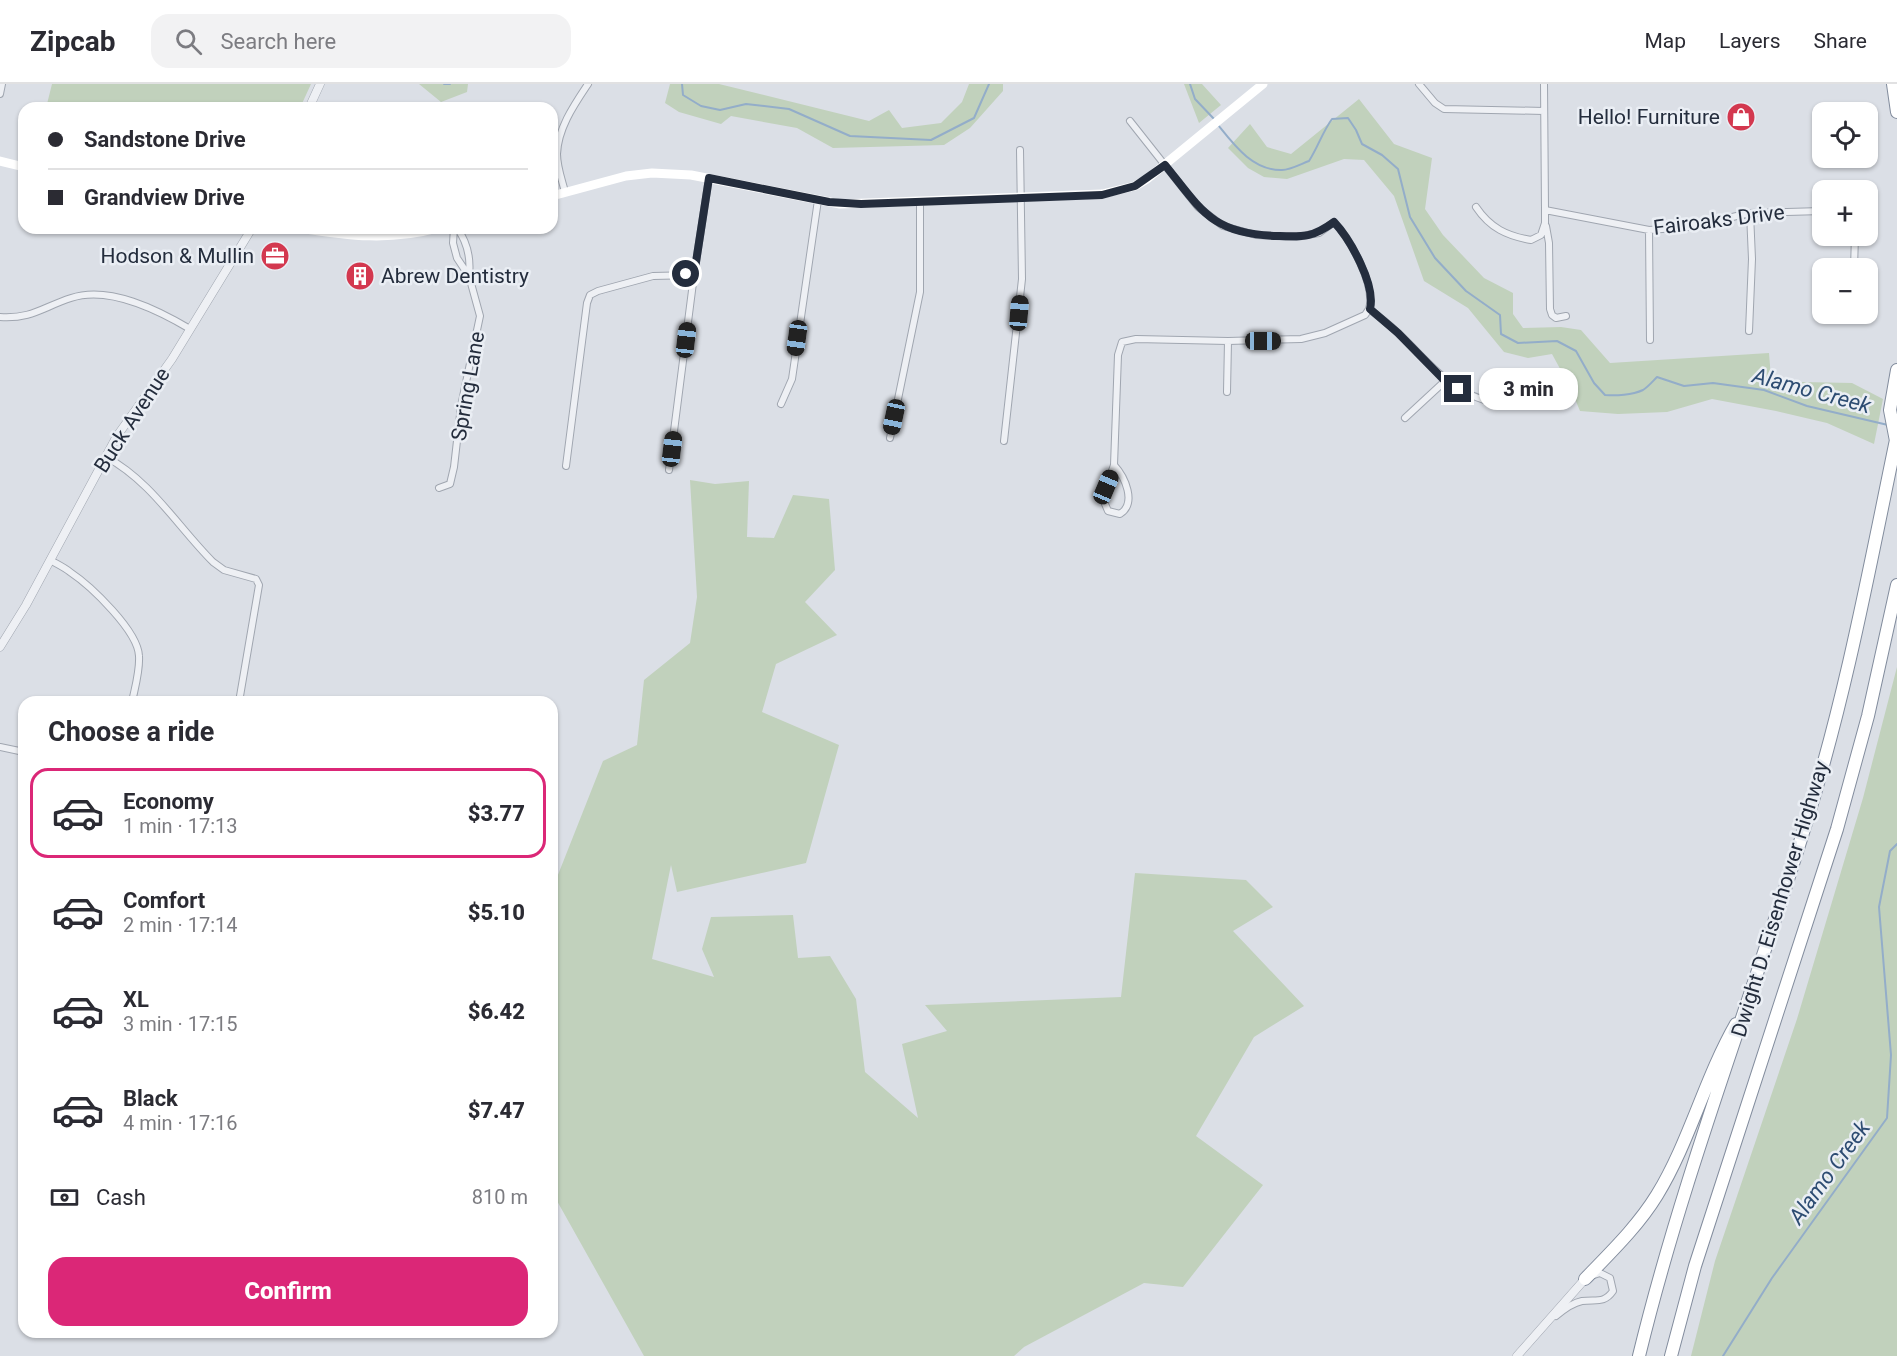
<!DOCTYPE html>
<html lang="en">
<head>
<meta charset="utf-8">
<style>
  body { margin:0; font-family:Roboto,sans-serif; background:#f2f2f3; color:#2b2b33; height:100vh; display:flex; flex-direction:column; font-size:22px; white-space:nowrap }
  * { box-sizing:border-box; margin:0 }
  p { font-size:20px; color:#7c7c81 }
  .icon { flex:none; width:33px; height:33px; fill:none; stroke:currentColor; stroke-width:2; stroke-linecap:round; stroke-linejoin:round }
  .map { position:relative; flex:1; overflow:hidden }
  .details { position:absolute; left:18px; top:612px; width:540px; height:642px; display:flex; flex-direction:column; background:#fff; border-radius:18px; box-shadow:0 2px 4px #0004 }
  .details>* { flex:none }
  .banner { position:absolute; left:18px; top:18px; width:540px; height:132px; border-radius:18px; box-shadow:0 2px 4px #0004; display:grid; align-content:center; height:132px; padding:0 30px; background:#fff }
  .controls { position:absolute; left:1812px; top:18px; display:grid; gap:12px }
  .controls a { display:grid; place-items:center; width:66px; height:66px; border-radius:12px; background:#fff; box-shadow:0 2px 4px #0004; font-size:30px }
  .end { position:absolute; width:27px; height:27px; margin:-14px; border:8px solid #242d3d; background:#fff; box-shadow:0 0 0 3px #fff }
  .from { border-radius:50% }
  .bubble { position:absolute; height:42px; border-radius:18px; background:#fff; box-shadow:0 2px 4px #0004; font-size:20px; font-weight:800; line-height:42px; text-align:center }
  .car { position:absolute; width:18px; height:36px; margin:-18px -9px; border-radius:8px; box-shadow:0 0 4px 2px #0007; background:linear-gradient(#222 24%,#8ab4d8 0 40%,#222 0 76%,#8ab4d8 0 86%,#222 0) }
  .banner b { display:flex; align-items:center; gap:21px; height:57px; font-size:22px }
  .banner b+b { border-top:2px solid #e1e1e2 }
  .banner i { width:15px; height:15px; background:#2b2b33 }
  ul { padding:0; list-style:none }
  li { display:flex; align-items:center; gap:18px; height:90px; margin:0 12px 9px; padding:0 18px; border:3px solid transparent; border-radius:18px }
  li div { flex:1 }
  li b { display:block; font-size:22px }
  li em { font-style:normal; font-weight:800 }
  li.on { border-color:#db2777 }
  li>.icon { width:54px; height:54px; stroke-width:1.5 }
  h2 { padding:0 30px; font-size:27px; line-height:72px }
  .pay { display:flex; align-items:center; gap:15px; height:66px; padding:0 30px; font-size:22px }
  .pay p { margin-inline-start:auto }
  .primary-button { display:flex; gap:12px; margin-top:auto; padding:12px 30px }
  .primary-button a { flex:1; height:69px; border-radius:18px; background:#db2777; color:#fff; font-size:24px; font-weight:800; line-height:69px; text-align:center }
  header { display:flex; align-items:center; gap:36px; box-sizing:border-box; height:84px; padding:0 30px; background:#fff; border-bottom:2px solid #e1e1e2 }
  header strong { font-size:28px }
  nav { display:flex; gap:33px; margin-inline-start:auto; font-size:21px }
  .search { width:420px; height:54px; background:#f2f2f3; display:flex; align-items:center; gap:15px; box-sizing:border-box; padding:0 21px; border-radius:18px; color:#7c7c81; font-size:22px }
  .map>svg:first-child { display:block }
  .green { fill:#c1d1bc }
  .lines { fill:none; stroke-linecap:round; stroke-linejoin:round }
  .stream { stroke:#93adc9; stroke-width:2 }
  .minor-casing { stroke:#a0a6b0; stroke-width:8 }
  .tertiary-casing { stroke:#a0a6b0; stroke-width:9 }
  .motorway-casing { stroke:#828c9d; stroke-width:14 }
  .minor { stroke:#eef0f4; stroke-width:6 }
  .tertiary { stroke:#eef0f4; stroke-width:8 }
  .secondary { stroke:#fff; stroke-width:9 }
  .motorway { stroke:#fff; stroke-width:12 }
  .route { stroke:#242d3d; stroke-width:8 }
  .labels { text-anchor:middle; stroke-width:5; stroke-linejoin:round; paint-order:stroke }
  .poi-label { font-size:21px; fill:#242d3d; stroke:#eaeef4; text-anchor:end }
  .street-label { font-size:21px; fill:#242d3d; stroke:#eaeef4 }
  .water-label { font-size:22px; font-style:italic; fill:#2d4c72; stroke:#eaeef4 }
</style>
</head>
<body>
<header>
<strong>Zipcab</strong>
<div class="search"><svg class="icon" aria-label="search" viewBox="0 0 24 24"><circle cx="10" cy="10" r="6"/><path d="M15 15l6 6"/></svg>Search here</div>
<nav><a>Map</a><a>Layers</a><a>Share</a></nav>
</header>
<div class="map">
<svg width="1897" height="1272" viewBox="0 0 1897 1272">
  <rect width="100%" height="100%" fill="#dbdfe6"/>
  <path class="green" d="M 52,0 L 311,0 L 300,24 L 46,24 Z
    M 419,0 L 501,0 L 468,0 L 467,8 L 441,18 Z
    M 670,0 L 719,0 L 869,37 L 889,26 L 902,44 L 941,39 L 962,18 L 969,0 L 1003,0 L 1003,7 L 970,44 L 944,61 L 833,64 L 797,44 L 731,32 L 721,40 L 679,28 L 665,19 Z
    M 1184,0 L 1202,0 L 1221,21 L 1199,39 Z
    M 1359,15 L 1394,60 L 1432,74 L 1425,125 L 1443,151 L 1484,194 L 1513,209 L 1513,230 L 1523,244 L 1561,243 L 1581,246 L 1610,279 L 1769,269 L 1771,294 L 1802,298 L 1852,299 L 1883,315 L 1874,360 L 1827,339 L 1776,327 L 1712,315 L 1667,328 L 1618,330 L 1580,327 L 1570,303 L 1552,270 L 1528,274 L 1504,268 L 1468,224 L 1424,197 L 1394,112 L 1364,76 L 1344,75 L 1287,95 L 1264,93 L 1248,84 L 1228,64 L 1250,40 L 1267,63 L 1291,70 Z
    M 690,396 L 715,400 L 749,397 L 747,453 L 774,454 L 793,411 L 829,415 L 835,486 L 805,518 L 837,551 L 776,580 L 762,628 L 839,661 L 806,779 L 677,808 L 671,781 L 652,875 L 714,893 L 702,865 L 711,833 L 793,831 L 798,874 L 830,872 L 856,915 L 865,988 L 918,1034 L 902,960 L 947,947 L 925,921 L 1121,913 L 1135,789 L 1246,796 L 1273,823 L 1233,847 L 1304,922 L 1254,953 L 1196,1052 L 1263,1101 L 1183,1203 L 1144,1199 L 1024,1263 L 1014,1272 L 644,1272 L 552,1108 L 552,806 L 603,677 L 637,661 L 644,596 L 690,559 L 697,513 Z
    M 1897,583 L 1897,1272 L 1691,1272 L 1715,1177 L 1797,935 L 1863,714 Z"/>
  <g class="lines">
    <path class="stream" d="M 444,0 L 450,0
      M 682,0 L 683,11 L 701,22 L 720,26 L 746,20 L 789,25 L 850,52 L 931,56 L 974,34 L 989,0
      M 1190,0 L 1195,15 L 1215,36
      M 1218,41 C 1234,61 1253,87 1282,86 C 1290,86 1301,80 1309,77 C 1318,63 1323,47 1332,35 L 1348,34 L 1356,46 L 1362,60 L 1382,71 L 1398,85 L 1410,133 L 1435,174 L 1466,207 L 1500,231 L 1501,250 L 1518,259 L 1557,257 L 1576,267 L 1594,299 L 1605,311 C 1616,312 1632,311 1643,306 C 1648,303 1653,297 1657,293 L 1684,302 L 1713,299 L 1764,306 L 1807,322 L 1888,341
      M 1723,1272 L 1772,1194 L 1887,1034 L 1891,971 L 1879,823 L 1890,767 L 1897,760"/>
    <g class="minor-casing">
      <path id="minor" d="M 1419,0 L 1435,19 L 1444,25 L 1544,27
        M 0,10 L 2,0
        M 1130,37 L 1198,123 L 1223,142 L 1256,151 L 1296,153 L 1319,149 L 1334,138 C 1350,155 1376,201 1369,225
        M 565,108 C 562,96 557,83 557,70 C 558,44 574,21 588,0
        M 1476,123 C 1490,144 1507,152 1531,156 L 1541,151 L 1545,139 L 1545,126 L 1544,0
        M 1545,126 L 1649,146 L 1688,143 L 1750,129 L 1822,127
        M 1546,142 L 1549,159 L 1550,225 L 1552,231 L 1556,234 L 1566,232
        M 457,144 C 468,159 471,174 469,192
        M 1649,146 L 1650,256
        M 1854,184 L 1855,152
        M 1369,225 C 1379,233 1389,240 1398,249 C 1438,287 1455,316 1514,322
        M 1855,230 L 1857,236
        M 0,233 C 32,235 43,223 71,214 C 109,201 158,226 190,245
        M 1749,247 L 1752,175 L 1750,129
        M 1227,308 L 1228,257
        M 781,320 L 792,295 L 818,116
        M 1405,334 L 1445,297
        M 890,354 L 920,208 L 920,118
        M 1004,357 L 1022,195 L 1020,66
        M 106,373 C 151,397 178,443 213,478 L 224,486 L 256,495 L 259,501 L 239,618
        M 1114,381 C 1125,393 1137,419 1120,430 L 1108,427 L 1105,420 L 1106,403 L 1114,381 L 1118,271 L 1122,258 L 1136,255 L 1228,257 L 1301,255 L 1325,249 L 1365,231 L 1369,225
        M 566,382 L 587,219 L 590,211 L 598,207 L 653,192 L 694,191
        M 669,386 L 694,191 L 709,94
        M 439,404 L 450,400 L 454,383 L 461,322 L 480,232 L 469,192 L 457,174 L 453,159 L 454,144
        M 50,476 C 57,480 64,483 70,488 C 91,502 138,547 139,572 C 140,587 135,603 132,618
        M 0,663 L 24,668
        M 1556,1232 C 1563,1226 1572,1219 1582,1217 C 1596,1215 1604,1220 1613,1207 L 1610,1194 L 1600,1189 L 1591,1192"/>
    </g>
    <g class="tertiary-casing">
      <path id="tertiary" d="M 309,24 L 320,0
        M 0,563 L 26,521 L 117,352 L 172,275 L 252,144
        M 1517,1272 L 1585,1195"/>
    </g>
    <g class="motorway-casing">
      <path id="motorway" d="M 1893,0 L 1897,28
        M 1896,357 L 1890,326 L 1897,286
        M 1585,1195 C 1611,1168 1638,1142 1657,1111 C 1689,1059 1705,994 1736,940
        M 1639,1272 C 1683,1091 1751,917 1806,739 C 1846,612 1870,481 1897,351
        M 1671,1272 L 1695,1182 L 1837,745 L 1868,632 L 1897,501"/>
    </g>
    <use href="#minor" class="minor"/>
    <use href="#tertiary" class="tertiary"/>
    <path class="secondary" d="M 0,77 L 24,83
      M 552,112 L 626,92 L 652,89 L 691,91 L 840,120 L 1102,110 L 1135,102 L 1147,95 L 1263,0
      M 300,144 C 349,152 390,157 438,144"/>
    <use href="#motorway" class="motorway"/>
  </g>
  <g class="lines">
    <path class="route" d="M 686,190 L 694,191 L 709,94 L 829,118 L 861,120 L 1102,111 L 1135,102 L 1165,81 C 1202,127 1212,150 1277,152 C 1303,153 1312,154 1334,138 C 1350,155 1376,201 1370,225 L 1398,249 L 1445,297 L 1458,305"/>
  </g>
  <defs>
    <g id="shop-disc" transform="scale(1.5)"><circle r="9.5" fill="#d3384f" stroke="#eaeef4"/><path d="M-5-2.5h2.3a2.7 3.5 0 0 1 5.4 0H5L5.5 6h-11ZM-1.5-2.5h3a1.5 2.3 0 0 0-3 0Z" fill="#fff"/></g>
    <g id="office-disc" transform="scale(1.5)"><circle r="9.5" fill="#d3384f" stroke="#eaeef4"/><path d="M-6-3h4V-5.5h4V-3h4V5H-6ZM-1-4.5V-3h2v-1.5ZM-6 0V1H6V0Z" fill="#fff"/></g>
    <g id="building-disc" transform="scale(1.5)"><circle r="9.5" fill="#d3384f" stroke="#eaeef4"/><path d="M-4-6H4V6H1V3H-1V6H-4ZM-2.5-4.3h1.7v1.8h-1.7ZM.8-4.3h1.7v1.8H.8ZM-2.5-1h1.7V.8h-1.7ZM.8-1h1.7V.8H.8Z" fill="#fff"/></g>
  </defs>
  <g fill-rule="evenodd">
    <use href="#shop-disc" x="1741" y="33"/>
    <use href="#office-disc" x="275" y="172"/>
    <use href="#building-disc" x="360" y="192"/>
  </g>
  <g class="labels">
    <g class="poi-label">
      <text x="1720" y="40">Hello! Furniture</text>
      <text x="254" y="179">Hodson &amp; Mullin</text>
      <text x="381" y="199" text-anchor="start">Abrew Dentistry</text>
    </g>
    <g class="street-label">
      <text transform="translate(1719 136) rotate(-7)" y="7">Fairoaks Drive</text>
      <text transform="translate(468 302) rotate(-80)" y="7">Spring Lane</text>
      <text transform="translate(132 336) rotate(-57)" y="7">Buck Avenue</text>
      <text transform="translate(1780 815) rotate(-73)" y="7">Dwight D. Eisenhower Highway</text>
    </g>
    <g class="water-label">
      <text transform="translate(1812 306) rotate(15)" y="8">Alamo Creek</text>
      <text transform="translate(1829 1088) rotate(-54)" y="8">Alamo Creek</text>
    </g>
  </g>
</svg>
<div class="controls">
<a><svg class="icon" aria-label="locate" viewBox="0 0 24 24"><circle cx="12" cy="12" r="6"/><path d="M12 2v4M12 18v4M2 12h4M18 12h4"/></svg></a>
<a>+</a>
<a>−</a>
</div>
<i class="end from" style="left:686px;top:190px"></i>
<i class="end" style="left:1458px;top:305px"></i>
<div class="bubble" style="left:1479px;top:284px;width:99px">3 min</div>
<i class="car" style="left:1019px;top:229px;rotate:5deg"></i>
<i class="car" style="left:797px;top:254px;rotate:188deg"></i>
<i class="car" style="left:686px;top:256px;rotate:7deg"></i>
<i class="car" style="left:1263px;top:257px;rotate:90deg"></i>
<i class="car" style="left:894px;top:333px;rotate:192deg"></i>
<i class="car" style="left:672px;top:365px;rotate:7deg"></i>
<i class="car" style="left:1106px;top:403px;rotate:23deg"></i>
<div class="banner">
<b><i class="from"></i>Sandstone Drive</b>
<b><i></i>Grandview Drive</b>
</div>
<section class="details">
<h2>Choose a ride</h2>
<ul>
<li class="on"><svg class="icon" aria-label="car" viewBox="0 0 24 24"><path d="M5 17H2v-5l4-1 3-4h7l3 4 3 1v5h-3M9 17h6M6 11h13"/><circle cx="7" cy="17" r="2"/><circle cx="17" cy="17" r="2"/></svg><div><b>Economy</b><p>1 min · 17:13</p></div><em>$3.77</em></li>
<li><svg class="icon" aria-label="car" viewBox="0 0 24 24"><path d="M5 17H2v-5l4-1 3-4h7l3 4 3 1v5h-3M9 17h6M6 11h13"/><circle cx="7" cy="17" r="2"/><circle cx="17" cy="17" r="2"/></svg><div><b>Comfort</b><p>2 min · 17:14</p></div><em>$5.10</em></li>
<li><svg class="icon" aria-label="car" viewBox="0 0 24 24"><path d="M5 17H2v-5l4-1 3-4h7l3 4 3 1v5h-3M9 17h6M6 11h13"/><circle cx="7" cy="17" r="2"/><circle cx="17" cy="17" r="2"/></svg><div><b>XL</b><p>3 min · 17:15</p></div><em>$6.42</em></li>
<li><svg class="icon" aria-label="car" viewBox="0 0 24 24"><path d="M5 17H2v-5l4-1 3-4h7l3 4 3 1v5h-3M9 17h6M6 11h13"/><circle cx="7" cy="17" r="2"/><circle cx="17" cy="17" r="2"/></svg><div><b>Black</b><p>4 min · 17:16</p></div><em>$7.47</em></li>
</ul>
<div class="pay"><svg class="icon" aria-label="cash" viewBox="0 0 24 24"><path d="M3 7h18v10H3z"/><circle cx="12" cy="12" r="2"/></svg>Cash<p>810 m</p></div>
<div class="primary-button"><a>Confirm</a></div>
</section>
</div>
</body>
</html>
